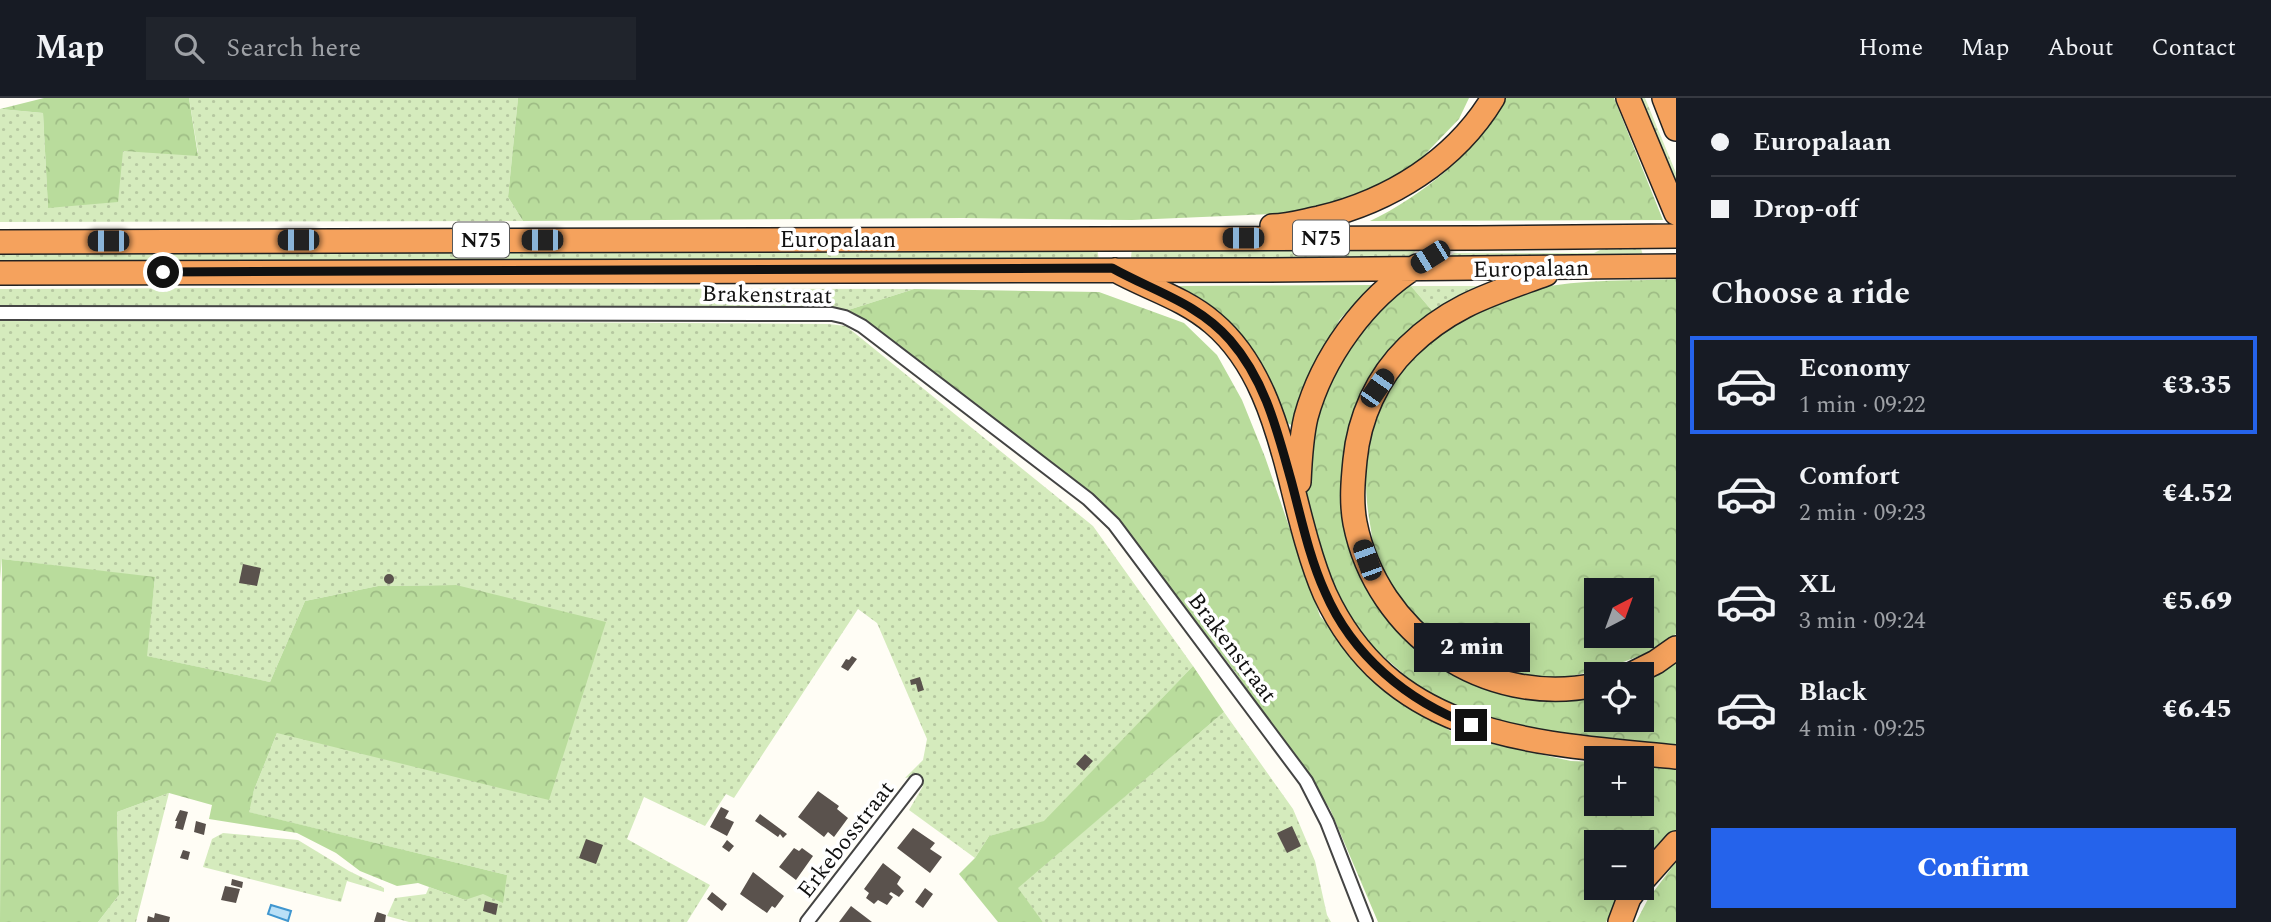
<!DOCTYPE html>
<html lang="en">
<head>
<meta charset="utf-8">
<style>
  body { margin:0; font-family:Spectral,serif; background:#20242c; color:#f1f3f6; height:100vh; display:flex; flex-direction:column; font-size:26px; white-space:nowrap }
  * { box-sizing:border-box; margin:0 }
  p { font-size:23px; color:#9ea1a6 }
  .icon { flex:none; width:38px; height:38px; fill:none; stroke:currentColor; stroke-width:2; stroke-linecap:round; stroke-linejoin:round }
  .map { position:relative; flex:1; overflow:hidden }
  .side { display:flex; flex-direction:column; background:#171b24; width:595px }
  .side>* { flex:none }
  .top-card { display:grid; align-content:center; height:154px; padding:0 35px; background:#171b24 }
  .needle { width:46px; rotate:41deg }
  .fabs { position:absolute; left:1584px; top:480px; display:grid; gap:14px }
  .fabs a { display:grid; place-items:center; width:70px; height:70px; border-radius:0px; background:#171b24; box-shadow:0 4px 18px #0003; font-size:35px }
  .end { position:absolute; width:32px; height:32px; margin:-16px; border:9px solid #111; background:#fff; box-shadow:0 0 0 4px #fff }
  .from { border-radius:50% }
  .bubble { position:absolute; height:49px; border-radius:0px; background:#171b24; box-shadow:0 4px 18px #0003; font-size:23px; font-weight:800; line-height:49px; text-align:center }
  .car { position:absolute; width:21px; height:42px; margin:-21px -10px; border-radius:9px; box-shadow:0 0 5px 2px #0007; background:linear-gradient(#222 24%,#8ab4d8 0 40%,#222 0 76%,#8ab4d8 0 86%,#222 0) }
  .top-card b { display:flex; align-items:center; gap:24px; height:66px; font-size:26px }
  .top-card b+b { border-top:2px solid #363941 }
  .top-card i { width:18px; height:18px; background:#f1f3f6 }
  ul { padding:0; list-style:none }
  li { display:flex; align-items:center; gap:21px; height:98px; margin:0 14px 10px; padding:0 21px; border:4px solid transparent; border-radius:0px }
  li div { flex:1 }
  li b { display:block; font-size:26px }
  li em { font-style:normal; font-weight:800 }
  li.active { border-color:#2563eb }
  li>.icon { width:63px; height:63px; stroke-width:1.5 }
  h2 { padding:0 35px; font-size:32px; line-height:84px }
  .button { display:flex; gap:14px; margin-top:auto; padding:14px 35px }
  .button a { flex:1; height:80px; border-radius:0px; background:#2563eb; color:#fff; font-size:28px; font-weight:800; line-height:80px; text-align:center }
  header { display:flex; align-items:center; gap:42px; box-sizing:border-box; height:98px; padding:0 35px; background:#171b24; border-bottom:2px solid #363941 }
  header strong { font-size:33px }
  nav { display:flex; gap:38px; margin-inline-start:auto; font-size:24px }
  .search { width:490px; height:63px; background:#20242c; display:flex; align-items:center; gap:18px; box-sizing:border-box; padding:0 24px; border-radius:0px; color:#9ea1a6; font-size:26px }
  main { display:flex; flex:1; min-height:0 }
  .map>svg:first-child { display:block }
  .grass { fill:url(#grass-dots) }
  .forest { fill:url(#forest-crowns); fill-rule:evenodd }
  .water { fill:#b9e0f7; stroke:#3f96cf; stroke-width:2 }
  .building { fill:#5a524d }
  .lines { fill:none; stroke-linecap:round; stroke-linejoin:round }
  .street-casing { stroke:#444; stroke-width:16 }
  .highway-casing { stroke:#222; stroke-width:26 }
  .street { stroke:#fff; stroke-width:12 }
  .highway { stroke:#f5a25d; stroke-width:23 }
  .route { stroke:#111; stroke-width:9 }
  .labels { text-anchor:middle; stroke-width:7; stroke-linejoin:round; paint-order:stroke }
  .shield { fill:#fff; stroke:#585858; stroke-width:2 }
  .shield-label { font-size:21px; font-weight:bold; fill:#111 }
  .street-label { font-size:23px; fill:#111; stroke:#fff }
</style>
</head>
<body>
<header>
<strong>Map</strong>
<div class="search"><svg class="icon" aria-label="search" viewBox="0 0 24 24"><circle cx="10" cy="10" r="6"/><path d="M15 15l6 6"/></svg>Search here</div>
<nav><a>Home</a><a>Map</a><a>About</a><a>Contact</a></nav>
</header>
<main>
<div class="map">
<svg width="1676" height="824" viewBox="0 0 1676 824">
  <defs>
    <pattern id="grass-dots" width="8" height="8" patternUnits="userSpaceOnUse" patternTransform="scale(1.75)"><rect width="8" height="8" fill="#d5ebbd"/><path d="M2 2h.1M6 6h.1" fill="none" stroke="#b6c8a1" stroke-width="1.8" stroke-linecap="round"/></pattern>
    <pattern id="forest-crowns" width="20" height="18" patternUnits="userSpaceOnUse" patternTransform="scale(1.75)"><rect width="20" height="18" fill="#b9dc9c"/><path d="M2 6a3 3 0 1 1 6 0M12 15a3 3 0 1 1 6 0" fill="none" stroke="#9ebc85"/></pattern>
  </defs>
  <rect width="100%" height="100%" fill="#fffdf5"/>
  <path class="grass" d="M 189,0 L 518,0 L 508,99 L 523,123 L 0,124 L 0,11 L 43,15 L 48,110 L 123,53 L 198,55 Z
    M 1635,0 L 1645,0 L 1676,75 L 1676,100 Z
    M 1614,145 L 1640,147 L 1644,161 L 1446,161 L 1454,155 L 1594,155 Z
    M 1132,149 L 1420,149 L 1408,160 L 1131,160 Z
    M 1097,150 L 1099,162 L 0,164 L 0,151 Z
    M 1411,188 L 1483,188 L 1434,215 Z
    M 212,190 L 914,191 L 845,213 L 227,209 L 0,211 L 0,191 Z
    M 0,221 L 828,226 L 846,228 L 1093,428 L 1193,568 L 1044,724 L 989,738 L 975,760 L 909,712 L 923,688 L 910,679 L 905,680 L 923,662 L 927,641 L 877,525 L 858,511 L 734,700 L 726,696 L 705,728 L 644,699 L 627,741 L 710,787 L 687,824 L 409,824 L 387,818 L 395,800 L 426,796 L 429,789 L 465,802 L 507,777 L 248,714 L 254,692 L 277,635 L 456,487 L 378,488 L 305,503 L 270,584 L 146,558 L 155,480 L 2,461 L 0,481 Z
    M 1224,614 L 1293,711 L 1315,763 L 1327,817 L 1331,824 L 1043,824 L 1017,790 Z
    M 169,695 L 136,824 L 98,824 L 119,797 L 117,714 Z
    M 223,735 L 298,742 L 349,773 L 384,790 L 384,794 L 347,783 L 341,804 L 203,769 L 212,741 Z"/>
  <path class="forest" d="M 44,0 L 189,0 L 198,58 L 123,53 L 118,104 L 48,110 L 43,15 L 0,11 Z
    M 518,0 L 1469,0 L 1459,21 L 1409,73 L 1332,107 L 1274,116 L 1132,122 L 962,120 L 523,123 L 508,99 Z
    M 1505,0 L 1614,0 L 1663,122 L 1370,123 C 1421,99 1481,51 1505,0 Z
    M 1676,181 L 1676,536 C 1656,554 1625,564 1600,571 C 1583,576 1565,580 1547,580 C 1478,583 1399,520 1376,457 C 1372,447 1372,436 1370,426 C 1358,359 1372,299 1421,250 C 1446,226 1481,210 1513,198 C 1563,179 1623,184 1676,181 ZM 1596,492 L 1642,492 L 1642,537 L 1596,537 Z
    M 1373,187 L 1340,221 L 1323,254 L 1293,328 L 1284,323 C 1265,285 1248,240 1215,211 C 1205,201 1191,195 1178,188 Z
    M 1411,188 L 1434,215 L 1366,292 L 1351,322 L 1343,356 L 1344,406 L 1374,496 L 1503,594 L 1544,604 L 1596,597 L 1596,621 L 1642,621 L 1642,583 L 1676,563 L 1676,651 L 1491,626 L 1424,594 L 1374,550 L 1350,523 L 1321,463 L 1309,425 L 1305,391 L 1310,343 L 1327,285 L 1360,231 L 1396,194 Z
    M 914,191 L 1099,194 L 1184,225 L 1217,257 L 1242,302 L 1265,359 L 1320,518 L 1381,589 L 1460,639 L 1571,663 L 1596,664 L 1596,705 L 1642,705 L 1642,667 L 1676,670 L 1676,733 L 1642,762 L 1642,744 L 1596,744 L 1596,789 L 1625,789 L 1606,824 L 1378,824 L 1330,711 L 1235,574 L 1115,418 L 856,218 L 845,213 Z
    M 2,461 L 155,479 L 147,558 L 270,584 L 305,503 L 378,488 L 456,487 L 606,524 L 549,702 L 277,635 L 254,692 L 249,714 L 507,777 L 503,805 L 483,796 L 465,802 L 418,785 L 397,788 L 360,773 L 336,755 L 297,735 L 209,721 L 212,707 L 169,695 L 117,714 L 119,797 L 98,824 L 0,824 Z
    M 1193,568 L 1224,614 L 1018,790 L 1043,824 L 998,824 L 959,776 L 975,760 L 989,738 L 1044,723 Z
    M 1676,764 L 1676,824 L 1636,824 L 1648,801 Z"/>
  <path class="water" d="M 271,807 L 291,813 L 288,823 L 268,816 Z"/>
  <path class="building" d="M 243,466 L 261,470 L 257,488 L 239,485 Z
    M384 481a5 5 0 1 1 10 0a5 5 0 1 1-10 0Z
    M 852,558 L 857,561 L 848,573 L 841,569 L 846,561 L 849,562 Z
    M 920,579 L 924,592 L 918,594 L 916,586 L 911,587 L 910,582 Z
    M 1085,656 L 1093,663 L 1084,673 L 1076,666 Z
    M 818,693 L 839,708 L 837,711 L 848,720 L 834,739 L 828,734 L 824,739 L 798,719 Z
    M 721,709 L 729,713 L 725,720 L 734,724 L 727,738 L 710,729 Z
    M 180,712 L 188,714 L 183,732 L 175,730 L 177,723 L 175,723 Z
    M 760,716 L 787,736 L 783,740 L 780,736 L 778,739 L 755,723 Z
    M 196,723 L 206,726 L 204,737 L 194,734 Z
    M 1292,728 L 1301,748 L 1287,755 L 1277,735 Z
    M 913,730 L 935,745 L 930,751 L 942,759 L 930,775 L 897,750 Z
    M 586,741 L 603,747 L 596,766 L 579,760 Z
    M 727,742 L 734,748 L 729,754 L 722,749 Z
    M 794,750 L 799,753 L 802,750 L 813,758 L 796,782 L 779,769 Z
    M 183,752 L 190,754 L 188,762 L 180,760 Z
    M 883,765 L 901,779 L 897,786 L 904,793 L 899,799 L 891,794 L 889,796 L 893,799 L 887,807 L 878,802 L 874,806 L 866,800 L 869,795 L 864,791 Z
    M 753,774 L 784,798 L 775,810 L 772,808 L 767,815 L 740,796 Z
    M 232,781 L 243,784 L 242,790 L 231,787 Z
    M 225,788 L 240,791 L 236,805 L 221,802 Z
    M 925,790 L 933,796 L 923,810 L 915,804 Z
    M 712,794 L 727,806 L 722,813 L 707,801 Z
    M 485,803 L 498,806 L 496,817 L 483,813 Z
    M 851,808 L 872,824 L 839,824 Z
    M 377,814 L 386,817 L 385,824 L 374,824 Z
    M 155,815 L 170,819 L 169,824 L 147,824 L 148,818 L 154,820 Z"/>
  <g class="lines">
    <g class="street-casing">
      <path id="street" d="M 0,215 L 832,216 L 845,219 L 862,228 L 1088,401 L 1114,426 L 1306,683 L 1327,724 L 1366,824
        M 807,824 L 916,683"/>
    </g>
    <g class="highway-casing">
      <path id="highway" d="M 1628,0 L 1676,115
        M 1664,0 L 1676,31
        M 1272,128 C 1288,128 1304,123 1319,120 C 1390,103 1455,63 1493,0
        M 0,144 L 1477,140 L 1676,138
        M 1115,172 C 1147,190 1184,200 1213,225 C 1258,263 1276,324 1290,379 C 1299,415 1310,462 1325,496 C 1393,642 1537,645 1676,659
        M 0,175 L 1262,172 L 1676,168
        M 1546,176 C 1492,196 1451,207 1408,249 C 1377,279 1359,320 1355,362 C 1353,382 1351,404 1355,425 C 1377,536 1485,610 1596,587
        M 1299,384 C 1300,362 1301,340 1306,319 C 1322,260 1365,200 1417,168
        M 1632,576 L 1656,564 L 1676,550
        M 1642,783 L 1676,745
        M 1620,824 L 1629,800 L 1637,789"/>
    </g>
    <use href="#street" class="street"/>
    <use href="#highway" class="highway"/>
  </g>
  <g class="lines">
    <path class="route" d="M 163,174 L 1112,170 C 1153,193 1198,205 1230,242 C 1265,282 1277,332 1291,382 C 1301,419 1309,459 1325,494 C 1352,557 1407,603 1471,627"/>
  </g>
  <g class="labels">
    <g class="shield">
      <rect x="1293" y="122.5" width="56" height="35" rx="5"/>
      <rect x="453" y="124.5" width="56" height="35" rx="5"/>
    </g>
    <g class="shield-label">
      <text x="1321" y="147">N75</text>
      <text x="481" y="149">N75</text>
    </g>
    <g class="street-label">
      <text x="838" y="149">Europalaan</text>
      <text transform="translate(1531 170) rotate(-1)" y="8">Europalaan</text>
      <text transform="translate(767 196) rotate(1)" y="8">Brakenstraat</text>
      <text transform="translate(1233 549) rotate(53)" y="8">Brakenstraat</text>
      <text transform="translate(845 741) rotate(-52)" y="8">Erkebosstraat</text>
    </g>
  </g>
</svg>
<div class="fabs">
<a><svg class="needle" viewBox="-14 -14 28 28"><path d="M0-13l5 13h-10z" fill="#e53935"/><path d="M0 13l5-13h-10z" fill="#9ea1a6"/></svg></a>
<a><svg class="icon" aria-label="locate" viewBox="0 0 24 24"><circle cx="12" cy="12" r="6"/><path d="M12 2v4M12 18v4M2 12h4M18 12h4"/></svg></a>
<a>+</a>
<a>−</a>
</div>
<i class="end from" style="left:163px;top:174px"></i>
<i class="end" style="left:1471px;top:627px"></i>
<div class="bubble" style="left:1414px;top:525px;width:116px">2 min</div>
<i class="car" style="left:1243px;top:140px;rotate:270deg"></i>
<i class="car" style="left:298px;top:142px;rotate:270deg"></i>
<i class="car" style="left:542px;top:142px;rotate:270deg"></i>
<i class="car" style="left:108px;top:143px;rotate:270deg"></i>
<i class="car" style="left:1430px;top:159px;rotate:238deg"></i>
<i class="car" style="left:1377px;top:290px;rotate:35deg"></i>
<i class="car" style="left:1367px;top:462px;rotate:340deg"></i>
</div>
<section class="side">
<div class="top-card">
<b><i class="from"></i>Europalaan</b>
<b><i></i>Drop-off</b>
</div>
<h2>Choose a ride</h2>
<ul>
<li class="active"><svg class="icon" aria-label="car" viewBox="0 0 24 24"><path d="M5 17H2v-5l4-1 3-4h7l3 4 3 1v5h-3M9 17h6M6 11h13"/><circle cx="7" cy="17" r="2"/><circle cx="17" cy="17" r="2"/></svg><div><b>Economy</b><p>1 min · 09:22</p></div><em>€3.35</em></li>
<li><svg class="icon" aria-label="car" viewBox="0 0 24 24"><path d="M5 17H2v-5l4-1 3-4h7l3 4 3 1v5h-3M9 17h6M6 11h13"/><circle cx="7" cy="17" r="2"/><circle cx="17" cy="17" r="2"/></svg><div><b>Comfort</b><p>2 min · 09:23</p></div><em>€4.52</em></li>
<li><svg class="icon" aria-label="car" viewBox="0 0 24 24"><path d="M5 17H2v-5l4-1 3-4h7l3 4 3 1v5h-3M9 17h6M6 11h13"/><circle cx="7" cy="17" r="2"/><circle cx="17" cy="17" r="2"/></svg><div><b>XL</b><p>3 min · 09:24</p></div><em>€5.69</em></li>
<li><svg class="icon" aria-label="car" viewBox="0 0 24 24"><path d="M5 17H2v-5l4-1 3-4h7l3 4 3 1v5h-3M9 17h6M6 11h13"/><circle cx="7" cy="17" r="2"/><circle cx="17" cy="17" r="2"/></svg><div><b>Black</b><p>4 min · 09:25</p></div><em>€6.45</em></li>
</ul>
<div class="button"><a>Confirm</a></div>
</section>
</main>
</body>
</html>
